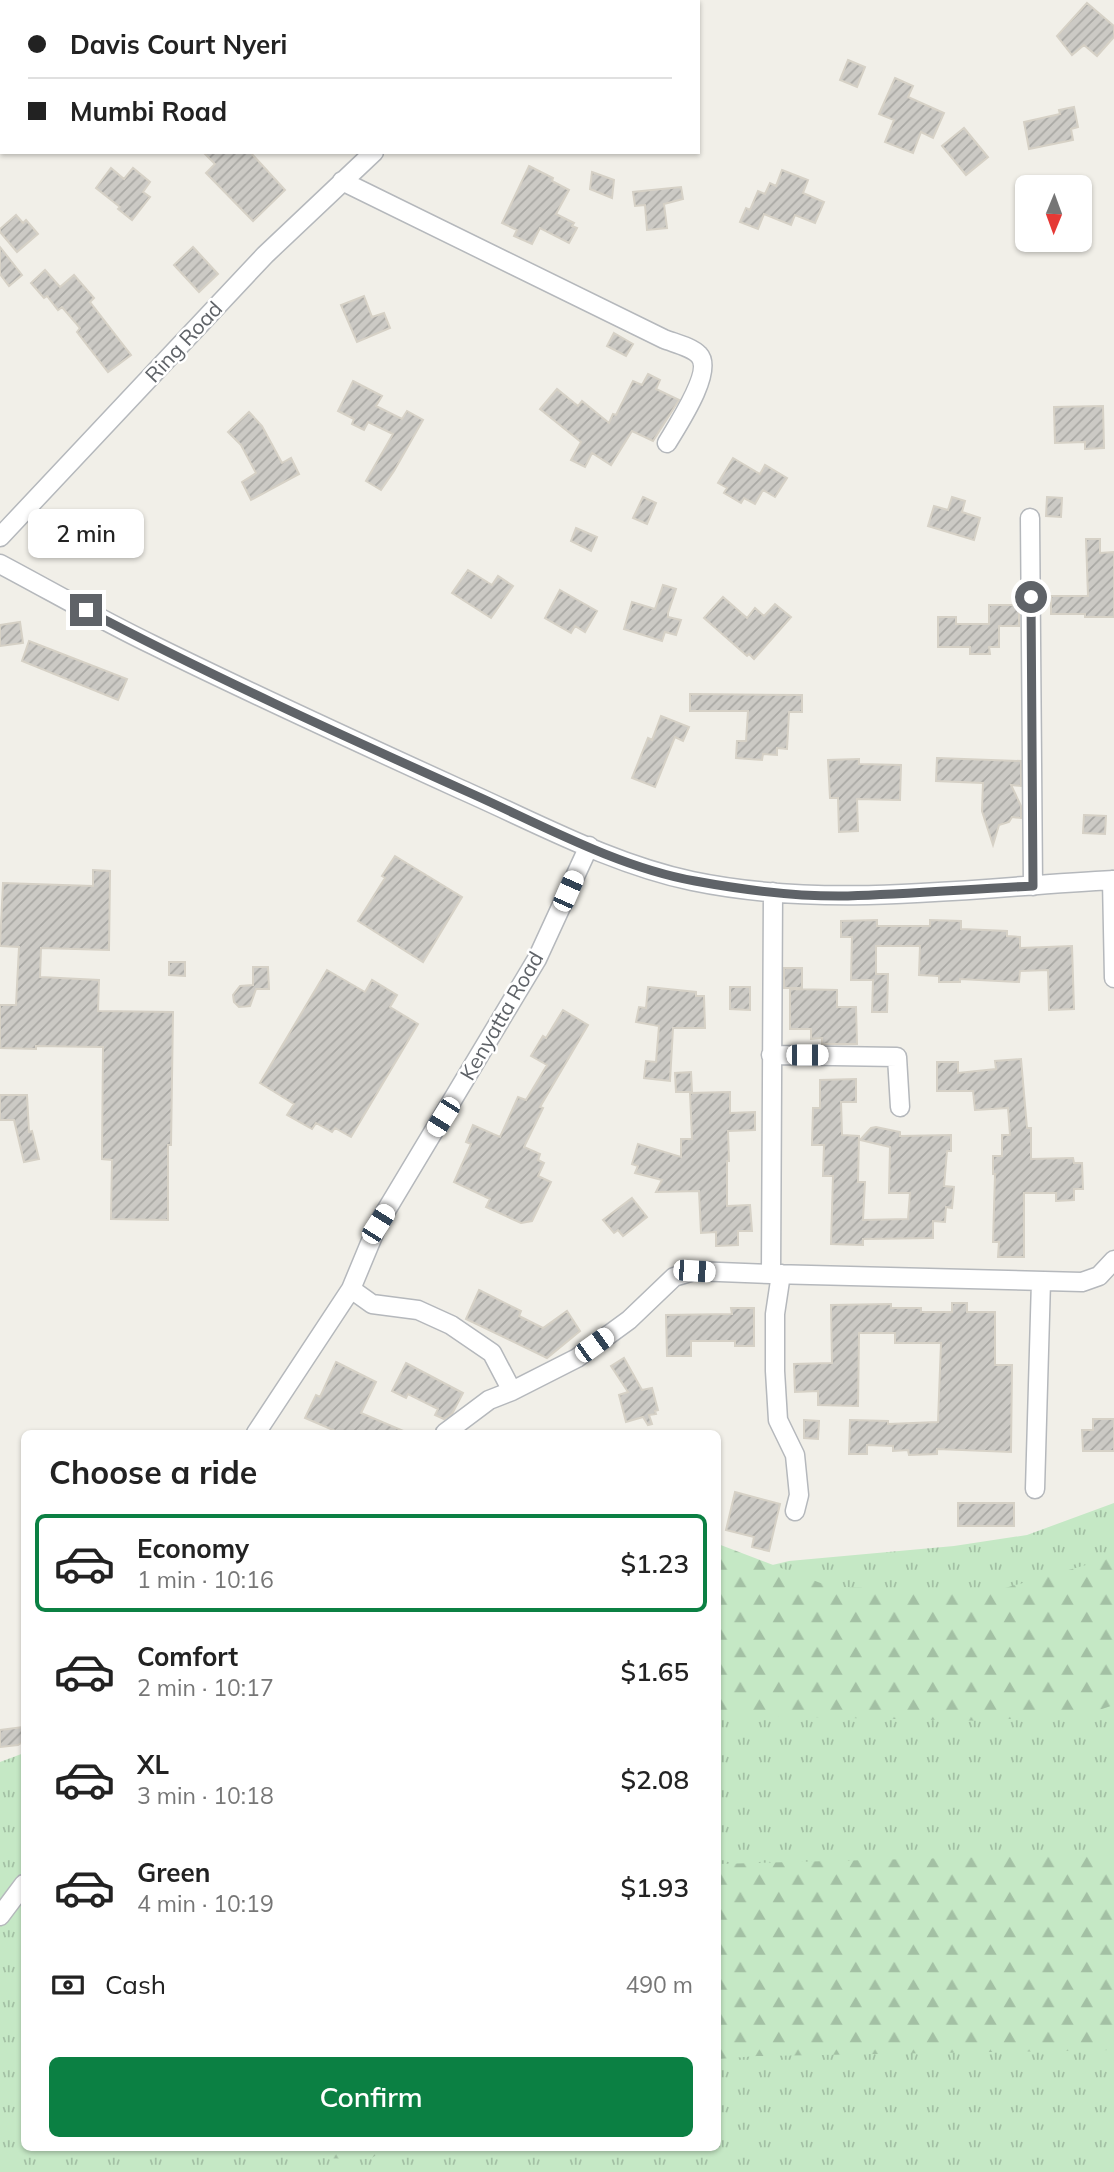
<!DOCTYPE html>
<html lang="en">
<head>
<meta charset="utf-8">
<style>
  body { margin:0; font-family:Mulish,sans-serif; background:#f6f6f6; color:#222; height:100vh; display:flex; flex-direction:column; font-size:26px; white-space:nowrap }
  * { box-sizing:border-box; margin:0 }
  p { font-size:23px; color:#767676 }
  .icon { flex:none; width:38px; height:38px; fill:none; stroke:currentColor; stroke-width:2; stroke-linecap:round; stroke-linejoin:round }
  .map { position:relative; flex:1; overflow:hidden }
  .panel { position:absolute; left:21px; top:1430px; width:700px; height:721px; display:flex; flex-direction:column; background:#fff; border-radius:10px; box-shadow:0 2px 5px #0004 }
  .panel>* { flex:none }
  .guide { position:absolute; left:0px; top:0px; width:700px; height:154px; box-shadow:0 2px 5px #0004; display:grid; align-content:center; height:154px; padding:0 28px; background:#fff }
  .needle { width:46px; rotate:181deg }
  .fabs { position:absolute; left:1015px; top:175px; display:grid; gap:14px }
  .fabs a { display:grid; place-items:center; width:77px; height:77px; border-radius:10px; background:#fff; box-shadow:0 2px 5px #0004; font-size:35px }
  .end { position:absolute; width:32px; height:32px; margin:-16px; border:9px solid #5f6368; background:#fff; box-shadow:0 0 0 4px #fff }
  .from { border-radius:50% }
  .bubble { position:absolute; height:49px; border-radius:10px; background:#fff; box-shadow:0 2px 5px #0004; font-size:23px; font-weight:600; line-height:49px; text-align:center }
  .car { position:absolute; width:21px; height:42px; margin:-21px -10px; border-radius:9px; box-shadow:0 0 5px 2px #0007; background:linear-gradient(#fff 24%,#345 0 40%,#fff 0 76%,#345 0 86%,#fff 0) }
  .guide b { display:flex; align-items:center; gap:24px; height:66px; font-size:26px }
  .guide b+b { border-top:2px solid #e0e0e0 }
  .guide i { width:18px; height:18px; background:#222 }
  ul { padding:0; list-style:none }
  li { display:flex; align-items:center; gap:21px; height:98px; margin:0 14px 10px; padding:0 14px; border:4px solid transparent; border-radius:10px }
  li div { flex:1 }
  li b { display:block; font-size:26px }
  li em { font-style:normal; font-weight:600 }
  li.current { border-color:#0b8043 }
  li>.icon { width:63px; height:63px; stroke-width:1.5 }
  h2 { padding:0 28px; font-size:32px; line-height:84px }
  .pay { display:flex; align-items:center; gap:18px; height:77px; padding:0 28px; font-size:26px }
  .pay p { margin-inline-start:auto }
  .button { display:flex; gap:14px; margin-top:auto; padding:14px 28px }
  .button a { flex:1; height:80px; border-radius:10px; background:#0b8043; color:#fff; font-size:28px; font-weight:600; line-height:80px; text-align:center }
  .map>svg:first-child { display:block }
  .grass { fill:url(#grass-tufts) }
  .forest { fill:url(#forest-firs) }
  .building { fill:url(#building-hatch); stroke:#d6d1c6; stroke-width:2 }
  .lines { fill:none; stroke-linecap:round; stroke-linejoin:round }
  .street-casing { stroke:#b5b8bc; stroke-width:21 }
  .street { stroke:#fff; stroke-width:18 }
  .route { stroke:#5f6368; stroke-width:9 }
  .labels { text-anchor:middle; stroke-width:5; stroke-linejoin:round; paint-order:stroke }
  .street-label { font-size:21px; fill:#5f6368; stroke:#fff }
</style>
</head>
<body>
<div class="map">
<svg width="1114" height="2172" viewBox="0 0 1114 2172">
  <defs>
    <pattern id="grass-tufts" width="24" height="20" patternUnits="userSpaceOnUse" patternTransform="scale(1.75)"><rect width="24" height="20" fill="#c5e8c5"/><path d="M3 7l-1-3M5 7V3M7 7l1-3M15 17l-1-3M17 17v-4M19 17l1-3" fill="none" stroke="#a3c0a4"/></pattern>
    <pattern id="forest-firs" width="22" height="20" patternUnits="userSpaceOnUse" patternTransform="scale(1.75)"><rect width="22" height="20" fill="#c5e8c5"/><path d="M5 1l3.5 6h-7zM16 11l3.5 6h-7z" fill="#a3c0a4"/></pattern>
    <pattern id="building-hatch" width="6" height="6" patternUnits="userSpaceOnUse" patternTransform="scale(1.75)"><rect width="6" height="6" fill="#cccac5"/><path d="M-1 1l2-2M0 6l6-6M5 7l2-2" fill="none" stroke="#a9a8a4"/></pattern>
  </defs>
  <rect width="100%" height="100%" fill="#f1efe8"/>
  <path class="grass" d="M 1114,1503 L 1114,2172 L 0,2172 L 0,1762 L 24,1753 L 24,2147 L 718,2147 L 718,1578 L 789,1561 L 954,1546 L 1027,1535 Z"/>
  <path class="forest" d="M 718,1544 L 831,1587 L 998,1590 L 1114,1557 L 1114,1705 L 1102,1709 L 990,1721 L 751,1716 L 718,1712 Z
    M 1114,1850 L 1114,2050 L 757,2056 L 718,2059 L 718,1864 L 1025,1856 Z
    M 284,2147 L 389,2147 L 370,2159 L 309,2158 Z"/>
  <path class="building" d="M 1087,3 L 1114,26 L 1114,37 L 1097,56 L 1084,45 L 1072,55 L 1057,36 Z
    M 848,60 L 865,67 L 857,87 L 840,80 Z
    M 895,78 L 913,86 L 908,97 L 944,113 L 933,138 L 921,132 L 913,153 L 885,142 L 894,120 L 879,114 Z
    M 1074,107 L 1078,127 L 1071,129 L 1073,140 L 1029,149 L 1024,122 L 1060,114 L 1059,110 Z
    M 964,128 L 988,157 L 966,175 L 942,146 Z
    M 203,152 L 250,152 L 285,190 L 253,221 L 206,173 L 215,164 Z
    M 529,166 L 553,178 L 552,181 L 569,190 L 556,214 L 574,223 L 572,226 L 577,228 L 569,243 L 540,228 L 532,244 L 514,236 L 517,230 L 502,223 Z
    M 111,168 L 124,179 L 133,168 L 150,182 L 143,192 L 150,197 L 132,220 L 118,209 L 120,207 L 96,188 Z
    M 782,170 L 808,180 L 803,193 L 824,202 L 815,223 L 795,215 L 791,225 L 764,214 L 758,229 L 740,222 L 746,208 L 750,210 L 758,191 L 765,194 L 770,183 L 776,186 Z
    M 592,172 L 614,180 L 612,198 L 590,189 Z
    M 681,187 L 683,199 L 664,204 L 667,228 L 647,230 L 645,205 L 635,206 L 633,192 Z
    M 16,215 L 23,223 L 26,220 L 38,234 L 17,252 L 0,232 L 0,229 Z
    M 0,247 L 22,275 L 9,286 L 0,274 Z
    M 193,247 L 218,274 L 199,292 L 174,265 Z
    M 45,270 L 60,287 L 74,275 L 94,298 L 90,302 L 131,355 L 108,372 L 77,332 L 80,328 L 62,307 L 58,310 L 47,296 L 44,298 L 31,283 Z
    M 364,296 L 372,317 L 384,313 L 390,328 L 357,342 L 341,305 Z
    M 614,333 L 633,344 L 626,356 L 607,346 Z
    M 648,374 L 660,380 L 656,389 L 679,400 L 653,441 L 632,431 L 611,465 L 592,453 L 585,467 L 571,460 L 581,442 L 540,409 L 557,389 L 578,406 L 582,401 L 609,423 L 613,414 L 616,415 L 633,381 L 642,385 Z
    M 353,381 L 382,396 L 376,406 L 402,419 L 407,411 L 423,420 L 394,471 L 381,490 L 366,481 L 393,434 L 368,422 L 364,430 L 352,424 L 354,419 L 338,411 Z
    M 1103,406 L 1104,448 L 1085,449 L 1085,442 L 1055,443 L 1054,407 Z
    M 249,412 L 262,426 L 282,463 L 291,458 L 299,474 L 251,500 L 242,482 L 256,473 L 241,445 L 228,432 Z
    M 733,458 L 760,474 L 765,465 L 787,478 L 775,497 L 763,490 L 755,504 L 744,498 L 741,503 L 724,493 L 727,488 L 718,483 Z
    M 643,497 L 656,503 L 647,524 L 633,518 Z
    M 952,497 L 965,501 L 962,512 L 980,518 L 974,540 L 928,526 L 934,506 L 948,510 Z
    M 1047,497 L 1062,498 L 1061,517 L 1046,516 Z
    M 576,528 L 597,537 L 591,551 L 571,541 Z
    M 1086,539 L 1100,539 L 1100,553 L 1114,552 L 1114,617 L 1085,617 L 1085,614 L 1051,614 L 1051,596 L 1088,596 Z
    M 468,570 L 492,585 L 498,576 L 513,586 L 491,618 L 452,593 Z
    M 663,585 L 676,589 L 668,613 L 668,617 L 681,620 L 676,635 L 665,632 L 662,641 L 624,629 L 632,602 L 655,609 Z
    M 560,590 L 597,611 L 585,632 L 575,626 L 571,633 L 545,618 Z
    M 723,597 L 747,618 L 755,608 L 764,616 L 775,604 L 791,617 L 754,659 L 749,654 L 747,656 L 704,618 Z
    M 989,605 L 1019,605 L 1019,626 L 999,626 L 999,647 L 989,647 L 990,654 L 970,654 L 970,647 L 938,647 L 938,617 L 956,617 L 956,624 L 989,624 Z
    M 20,622 L 23,643 L 0,646 L 0,625 Z
    M 29,641 L 127,679 L 118,700 L 22,661 Z
    M 690,694 L 802,695 L 802,712 L 789,712 L 787,749 L 777,748 L 777,755 L 763,754 L 762,760 L 736,758 L 737,741 L 746,741 L 748,711 L 690,711 Z
    M 661,716 L 689,727 L 683,741 L 675,737 L 655,787 L 632,778 L 648,738 L 652,740 Z
    M 937,758 L 1021,761 L 1021,786 L 1011,785 L 1021,806 L 1021,818 L 1012,817 L 1009,822 L 999,825 L 993,845 L 982,811 L 983,783 L 936,781 Z
    M 859,759 L 859,764 L 901,765 L 900,800 L 857,799 L 858,831 L 839,832 L 838,798 L 830,798 L 828,760 Z
    M 1084,815 L 1106,816 L 1105,834 L 1083,833 Z
    M 395,856 L 462,897 L 423,962 L 358,921 L 385,878 L 382,876 Z
    M 93,870 L 110,871 L 109,950 L 41,948 L 40,977 L 99,980 L 98,1011 L 173,1012 L 171,1145 L 168,1145 L 168,1220 L 111,1219 L 112,1160 L 102,1159 L 103,1047 L 36,1046 L 36,1049 L 0,1048 L 0,1005 L 16,1005 L 19,947 L 0,946 L 3,883 L 93,886 Z
    M 877,920 L 877,926 L 930,926 L 930,920 L 961,921 L 961,929 L 1007,931 L 1007,936 L 1020,937 L 1020,948 L 1072,946 L 1074,1009 L 1049,1010 L 1048,970 L 1020,971 L 1019,982 L 960,979 L 960,982 L 939,982 L 939,976 L 919,975 L 920,946 L 876,946 L 876,974 L 888,974 L 887,1012 L 872,1012 L 873,980 L 851,980 L 852,937 L 841,937 L 841,921 Z
    M 169,962 L 185,962 L 185,976 L 169,975 Z
    M 253,967 L 268,967 L 269,989 L 256,989 L 250,1006 L 239,1007 L 234,1002 L 233,995 L 240,986 L 253,985 Z
    M 784,968 L 802,968 L 802,988 L 784,988 Z
    M 327,970 L 365,992 L 372,980 L 397,995 L 390,1007 L 418,1024 L 351,1137 L 335,1128 L 332,1132 L 316,1123 L 312,1129 L 287,1115 L 294,1104 L 260,1083 Z
    M 648,987 L 696,992 L 696,996 L 704,996 L 705,1028 L 673,1028 L 670,1081 L 644,1078 L 646,1061 L 656,1062 L 659,1026 L 636,1022 L 639,1007 L 646,1008 Z
    M 730,987 L 750,987 L 750,1010 L 730,1009 Z
    M 790,989 L 837,990 L 837,1007 L 856,1007 L 857,1044 L 822,1044 L 822,1038 L 811,1039 L 811,1029 L 790,1029 Z
    M 563,1010 L 588,1025 L 540,1107 L 543,1108 L 524,1147 L 540,1154 L 538,1160 L 544,1163 L 538,1176 L 551,1182 L 532,1221 L 521,1223 L 486,1207 L 490,1199 L 454,1182 L 471,1144 L 466,1142 L 473,1125 L 500,1137 L 518,1097 L 526,1100 L 547,1065 L 531,1056 L 543,1036 L 546,1038 Z
    M 1021,1059 L 1027,1128 L 1031,1128 L 1031,1159 L 1073,1158 L 1074,1163 L 1082,1163 L 1083,1189 L 1074,1189 L 1074,1200 L 1056,1201 L 1056,1193 L 1024,1193 L 1024,1257 L 998,1257 L 999,1242 L 993,1242 L 995,1174 L 993,1174 L 993,1156 L 1002,1156 L 1002,1135 L 1010,1135 L 1008,1108 L 975,1110 L 973,1091 L 937,1091 L 937,1062 L 958,1062 L 958,1073 L 996,1069 L 995,1061 Z
    M 691,1072 L 692,1092 L 676,1092 L 675,1073 Z
    M 856,1079 L 856,1102 L 841,1102 L 842,1135 L 859,1136 L 858,1182 L 865,1182 L 863,1220 L 908,1219 L 910,1193 L 889,1193 L 890,1147 L 860,1140 L 871,1128 L 876,1127 L 900,1132 L 900,1136 L 951,1135 L 951,1151 L 947,1151 L 944,1186 L 954,1187 L 952,1208 L 946,1207 L 945,1222 L 933,1221 L 933,1238 L 863,1239 L 863,1245 L 831,1244 L 833,1176 L 823,1176 L 824,1145 L 812,1145 L 813,1108 L 820,1108 L 820,1080 Z
    M 730,1092 L 730,1113 L 755,1112 L 755,1130 L 728,1131 L 729,1161 L 727,1161 L 727,1206 L 750,1205 L 752,1231 L 738,1231 L 738,1245 L 716,1246 L 716,1232 L 701,1233 L 699,1191 L 656,1192 L 662,1180 L 635,1173 L 638,1166 L 632,1164 L 638,1144 L 681,1157 L 681,1139 L 692,1139 L 690,1093 Z
    M 0,1095 L 27,1095 L 29,1132 L 32,1131 L 39,1159 L 24,1162 L 14,1120 L 0,1120 Z
    M 632,1198 L 647,1217 L 623,1236 L 618,1230 L 614,1233 L 603,1220 Z
    M 479,1290 L 521,1311 L 519,1316 L 543,1328 L 567,1311 L 580,1331 L 547,1358 L 466,1319 Z
    M 952,1303 L 967,1303 L 967,1312 L 995,1312 L 995,1365 L 1012,1365 L 1011,1452 L 937,1449 L 937,1454 L 909,1455 L 908,1450 L 893,1451 L 893,1446 L 867,1445 L 867,1454 L 849,1454 L 850,1420 L 888,1421 L 888,1424 L 938,1422 L 941,1343 L 895,1343 L 895,1333 L 859,1333 L 858,1406 L 818,1405 L 818,1391 L 795,1392 L 794,1364 L 832,1363 L 831,1305 L 891,1304 L 891,1308 L 921,1308 L 921,1312 L 952,1312 Z
    M 731,1308 L 754,1308 L 754,1346 L 735,1346 L 735,1341 L 691,1341 L 691,1356 L 667,1356 L 666,1315 L 732,1314 Z
    M 624,1358 L 642,1390 L 652,1388 L 658,1410 L 655,1411 L 656,1414 L 649,1415 L 652,1424 L 648,1425 L 643,1417 L 626,1422 L 619,1395 L 628,1392 L 611,1366 Z
    M 336,1362 L 376,1382 L 361,1413 L 408,1433 L 340,1433 L 305,1418 L 316,1395 L 320,1397 Z
    M 406,1363 L 463,1393 L 452,1414 L 444,1419 L 435,1415 L 438,1409 L 408,1394 L 406,1398 L 392,1391 Z
    M 1093,1419 L 1114,1419 L 1114,1451 L 1083,1451 L 1082,1430 L 1093,1430 Z
    M 804,1420 L 819,1421 L 818,1439 L 804,1438 Z
    M 735,1492 L 780,1504 L 769,1551 L 752,1547 L 754,1537 L 726,1530 Z
    M 958,1503 L 1014,1503 L 1014,1526 L 958,1526 Z
    M 24,1727 L 24,1741 L 18,1745 L 0,1747 L 0,1730 Z"/>
  <g class="lines">
    <g class="street-casing">
      <path id="street" d="M 79,2 L 82,0
        M 515,2 L 518,0
        M 0,72 L 2,71
        M 342,181 L 664,339 C 674,343 692,347 699,355 C 714,371 677,426 667,443
        M 1030,518 L 1033,886
        M 0,537 L 265,255 L 374,152
        M 0,564 C 51,591 101,620 153,645 C 254,695 357,742 460,789 C 535,822 611,864 692,881 C 831,910 975,887 1114,880
        M 1112,880 L 1114,978
        M 773,892 L 771,1274 L 1082,1282 L 1099,1276 L 1114,1260
        M 771,1055 L 897,1057 L 900,1107
        M 781,1274 L 775,1314 L 775,1371 L 778,1420 L 795,1455 L 799,1495 L 795,1511
        M 351,1289 L 372,1304 L 418,1310 L 451,1325 L 492,1353 L 512,1391
        M 256,1433 L 351,1289 L 378,1224 L 537,959 L 589,846
        M 445,1433 L 489,1400 L 512,1391 L 577,1358 L 629,1320 L 674,1277 L 694,1271 L 771,1274
        M 1035,1489 L 1041,1281
        M 0,1916 L 24,1884"/>
    </g>
    <use href="#street" class="street"/>
  </g>
  <g class="lines">
    <path class="route" d="M 86,610 C 211,676 339,734 468,792 C 540,824 617,867 695,881 C 744,890 797,897 848,896 C 909,894 971,889 1033,886 L 1031,597"/>
  </g>
  <g class="labels">
    <g class="street-label">
      <text transform="translate(184 342) rotate(-47)" y="7">Ring Road</text>
      <text transform="translate(502 1016) rotate(-60)" y="7">Kenyatta Road</text>
    </g>
  </g>
</svg>
<div class="fabs">
<a><svg class="needle" viewBox="-14 -14 28 28"><path d="M0-13l5 13h-10z" fill="#e53935"/><path d="M0 13l5-13h-10z" fill="#767676"/></svg></a>
</div>
<i class="end from" style="left:1031px;top:597px"></i>
<i class="end" style="left:86px;top:610px"></i>
<div class="bubble" style="left:28px;top:509px;width:116px">2 min</div>
<i class="car" style="left:568px;top:891px;rotate:24deg"></i>
<i class="car" style="left:807px;top:1055px;rotate:90deg"></i>
<i class="car" style="left:443px;top:1117px;rotate:212deg"></i>
<i class="car" style="left:378px;top:1224px;rotate:32deg"></i>
<i class="car" style="left:694px;top:1271px;rotate:94deg"></i>
<i class="car" style="left:594px;top:1345px;rotate:54deg"></i>
<div class="guide">
<b><i class="from"></i>Davis Court Nyeri</b>
<b><i></i>Mumbi Road</b>
</div>
<section class="panel">
<h2>Choose a ride</h2>
<ul>
<li class="current"><svg class="icon" aria-label="car" viewBox="0 0 24 24"><path d="M5 17H2v-5l4-1 3-4h7l3 4 3 1v5h-3M9 17h6M6 11h13"/><circle cx="7" cy="17" r="2"/><circle cx="17" cy="17" r="2"/></svg><div><b>Economy</b><p>1 min · 10:16</p></div><em>$1.23</em></li>
<li><svg class="icon" aria-label="car" viewBox="0 0 24 24"><path d="M5 17H2v-5l4-1 3-4h7l3 4 3 1v5h-3M9 17h6M6 11h13"/><circle cx="7" cy="17" r="2"/><circle cx="17" cy="17" r="2"/></svg><div><b>Comfort</b><p>2 min · 10:17</p></div><em>$1.65</em></li>
<li><svg class="icon" aria-label="car" viewBox="0 0 24 24"><path d="M5 17H2v-5l4-1 3-4h7l3 4 3 1v5h-3M9 17h6M6 11h13"/><circle cx="7" cy="17" r="2"/><circle cx="17" cy="17" r="2"/></svg><div><b>XL</b><p>3 min · 10:18</p></div><em>$2.08</em></li>
<li><svg class="icon" aria-label="car" viewBox="0 0 24 24"><path d="M5 17H2v-5l4-1 3-4h7l3 4 3 1v5h-3M9 17h6M6 11h13"/><circle cx="7" cy="17" r="2"/><circle cx="17" cy="17" r="2"/></svg><div><b>Green</b><p>4 min · 10:19</p></div><em>$1.93</em></li>
</ul>
<div class="pay"><svg class="icon" aria-label="cash" viewBox="0 0 24 24"><path d="M3 7h18v10H3z"/><circle cx="12" cy="12" r="2"/></svg>Cash<p>490 m</p></div>
<div class="button"><a>Confirm</a></div>
</section>
</div>
</body>
</html>
